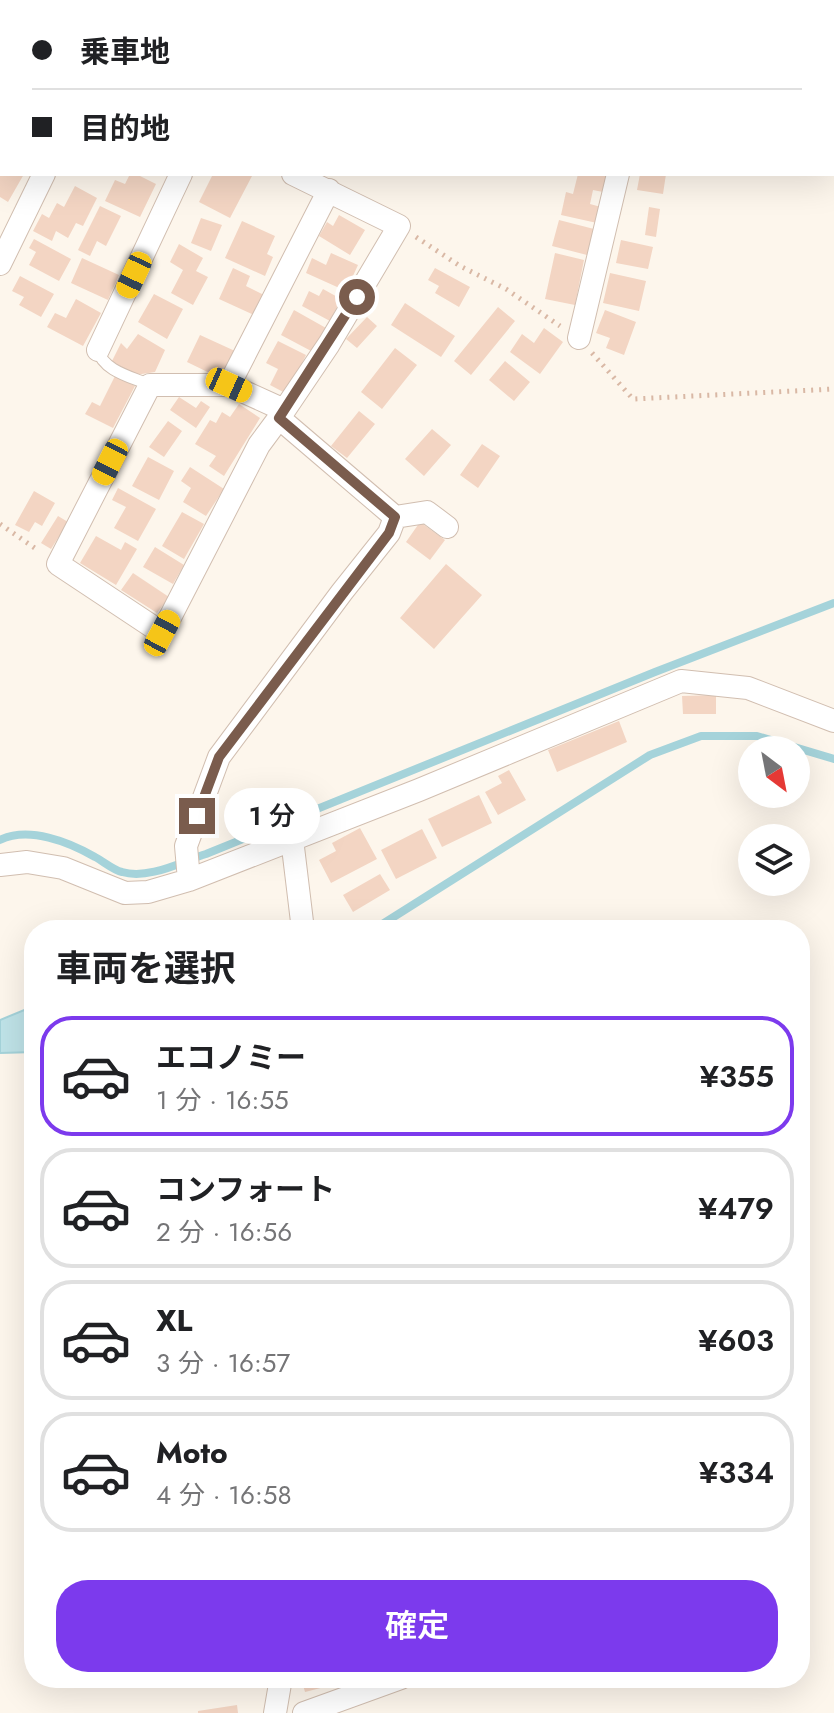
<!DOCTYPE html>
<html lang="ja">
<head>
<meta charset="utf-8">
<style>
  body { margin:0; font-family:Jost,"Noto Sans JP",sans-serif; background:#f6f6f6; color:#202124; height:100vh; display:flex; flex-direction:column; font-size:30px; white-space:nowrap }
  * { box-sizing:border-box; margin:0 }
  p { font-size:26px; color:#757577 }
  .icon { flex:none; width:44px; height:44px; fill:none; stroke:currentColor; stroke-width:2; stroke-linecap:round; stroke-linejoin:round }
  .map { position:relative; flex:1; overflow:hidden }
  .drawer { position:absolute; left:24px; top:920px; width:786px; height:768px; display:flex; flex-direction:column; background:#fff; border-radius:32px; box-shadow:0 8px 32px #0002 }
  .drawer>* { flex:none }
  .guide { position:absolute; left:0px; top:0px; width:834px; height:176px; box-shadow:0 8px 32px #0002; display:grid; align-content:center; height:176px; padding:0 32px; background:#fff }
  .needle { width:52px; rotate:148deg }
  .buttons { position:absolute; left:738px; top:736px; display:grid; gap:16px }
  .buttons a { display:grid; place-items:center; width:72px; height:72px; border-radius:50%; background:#fff; box-shadow:0 8px 32px #0002; font-size:40px }
  .end { position:absolute; width:36px; height:36px; margin:-18px; border:10px solid #7a5c4d; background:#fff; box-shadow:0 0 0 4px #fff }
  .from { border-radius:50% }
  .bubble { position:absolute; height:56px; border-radius:28px; background:#fff; box-shadow:0 8px 32px #0002; font-size:26px; font-weight:600; line-height:56px; text-align:center }
  .car { position:absolute; width:24px; height:48px; margin:-24px -12px; border-radius:10px; box-shadow:0 0 6px 2px #0007; background:linear-gradient(#f5c518 24%,#345 0 40%,#f5c518 0 76%,#345 0 86%,#f5c518 0) }
  .guide b { display:flex; align-items:center; gap:28px; height:76px; font-size:30px }
  .guide b+b { border-top:2px solid #e0e0e0 }
  .guide i { width:20px; height:20px; background:#202124 }
  ul { padding:0; list-style:none }
  li { display:flex; align-items:center; gap:24px; height:120px; margin:0 16px 12px; padding:0 16px; border:4px solid #e0e0e0; border-radius:32px }
  li div { flex:1 }
  li b { display:block; font-size:30px }
  li em { font-style:normal; font-weight:600 }
  li.current { border-color:#7c3aed }
  li>.icon { width:72px; height:72px; stroke-width:1.5 }
  h2 { padding:0 32px; font-size:36px; line-height:96px }
  .button { display:flex; gap:16px; margin-top:auto; padding:16px 32px }
  .button a { flex:1; height:92px; border-radius:32px; background:#7c3aed; color:#fff; font-size:32px; font-weight:600; line-height:92px; text-align:center }
  .map>svg:first-child { display:block }
  .water { fill:#bfe3e8; stroke:#a5d3da; stroke-width:2 }
  .lines { fill:none; stroke-linecap:round; stroke-linejoin:round }
  .stream { stroke:#a5d3da; stroke-width:8 }
  .building { fill:#f3d5c3 }
  .service-casing { stroke:#d1beb0; stroke-width:13 }
  .minor-casing { stroke:#d1beb0; stroke-width:24 }
  .path { stroke:#d9b8a5; stroke-width:5; stroke-dasharray:2 6; stroke-linecap:butt }
  .service { stroke:#fff; stroke-width:11 }
  .minor { stroke:#fff; stroke-width:22 }
  .route { stroke:#7a5c4d; stroke-width:10 }
</style>
</head>
<body>
<div class="map">
<svg width="834" height="1713" viewBox="0 0 834 1713">
  <rect width="100%" height="100%" fill="#fdf6ec"/>
  <path class="water" d="M 34,1006 L 34,1052 L 0,1053 L 0,1020 Z"/>
  <g class="lines">
    <path class="stream" d="M 546,0 L 551,2
      M 832,39 L 834,39
      M 0,840 C 29,826 69,842 95,857 C 103,861 113,870 122,872 C 148,880 181,862 206,854 L 655,672 L 834,603
      M 373,930 L 650,755 L 701,736 L 757,736 L 834,759"/>
  </g>
  <path class="building" d="M 0,174 L 24,174 L 8,202 L 0,197 Z
    M 130,174 L 136,174 L 156,184 L 140,217 L 105,201 L 115,180 L 125,184 Z
    M 213,174 L 252,176 L 230,218 L 199,202 Z
    M 578,174 L 608,174 L 603,192 L 593,190 L 590,204 L 601,207 L 597,223 L 561,215 L 566,192 L 573,194 Z
    M 640,174 L 666,174 L 663,194 L 637,190 Z
    M 75,186 L 97,198 L 83,226 L 76,223 L 68,238 L 56,231 L 52,241 L 33,231 L 42,214 L 49,218 L 57,203 L 64,207 Z
    M 100,206 L 121,216 L 106,246 L 97,241 L 90,256 L 78,250 Z
    M 649,207 L 660,209 L 656,237 L 645,235 Z
    M 339,215 L 365,230 L 350,255 L 319,236 L 327,222 L 333,226 Z
    M 201,218 L 222,225 L 211,251 L 191,243 Z
    M 559,220 L 594,229 L 587,255 L 552,246 Z
    M 242,221 L 275,236 L 267,254 L 273,257 L 265,276 L 225,258 Z
    M 34,239 L 71,259 L 59,281 L 29,265 L 36,252 L 29,248 Z
    M 621,240 L 653,247 L 648,269 L 616,263 Z
    M 179,244 L 203,258 L 196,271 L 208,277 L 193,305 L 171,293 L 183,270 L 170,262 Z
    M 331,253 L 358,265 L 346,291 L 306,273 L 312,258 L 326,265 Z
    M 555,253 L 584,260 L 575,305 L 545,299 Z
    M 82,258 L 119,275 L 108,300 L 71,283 Z
    M 233,268 L 250,276 L 246,286 L 264,295 L 254,315 L 219,299 Z
    M 435,268 L 470,287 L 459,307 L 435,293 L 439,286 L 428,280 Z
    M 610,273 L 646,281 L 639,311 L 603,303 Z
    M 20,276 L 54,294 L 41,317 L 19,305 L 24,297 L 12,291 Z
    M 323,289 L 341,299 L 330,321 L 302,306 L 309,291 L 319,296 Z
    M 154,294 L 183,309 L 167,339 L 138,322 Z
    M 76,299 L 101,313 L 83,346 L 47,327 L 55,313 L 66,318 Z
    M 405,303 L 455,336 L 441,357 L 391,325 Z
    M 498,307 L 515,321 L 471,375 L 454,361 Z
    M 294,310 L 326,328 L 313,352 L 281,335 Z
    M 605,310 L 636,322 L 624,355 L 606,348 L 610,338 L 596,333 Z
    M 367,317 L 377,326 L 357,348 L 346,339 Z
    M 544,328 L 563,342 L 540,374 L 510,352 L 522,334 L 534,343 Z
    M 138,334 L 165,350 L 155,372 L 135,375 L 112,361 L 121,343 L 127,349 Z
    M 200,335 L 235,351 L 222,379 L 187,362 Z
    M 278,341 L 306,355 L 287,394 L 270,385 L 278,369 L 266,363 Z
    M 395,348 L 417,365 L 382,409 L 361,392 Z
    M 505,361 L 530,382 L 514,401 L 489,380 Z
    M 115,376 L 135,386 L 113,428 L 85,414 L 92,402 L 100,406 Z
    M 179,397 L 196,408 L 201,401 L 210,407 L 196,428 L 170,410 Z
    M 239,404 L 260,418 L 224,476 L 209,466 L 216,456 L 195,444 L 210,420 L 216,423 L 222,412 L 230,417 Z
    M 359,411 L 375,424 L 347,458 L 331,446 Z
    M 168,421 L 182,431 L 164,457 L 149,447 Z
    M 432,429 L 451,445 L 424,476 L 405,459 Z
    M 482,444 L 500,456 L 478,488 L 460,475 Z
    M 148,457 L 174,471 L 159,500 L 132,486 Z
    M 190,467 L 224,489 L 206,516 L 183,502 L 191,488 L 181,481 Z
    M 118,488 L 156,509 L 138,541 L 114,528 L 126,507 L 112,500 Z
    M 34,491 L 55,503 L 42,526 L 35,522 L 29,532 L 15,525 Z
    M 182,512 L 204,524 L 184,559 L 162,546 Z
    M 58,516 L 68,522 L 51,549 L 41,543 Z
    M 420,522 L 445,540 L 430,560 L 406,542 Z
    M 96,536 L 121,550 L 125,542 L 137,549 L 116,585 L 80,563 Z
    M 155,547 L 184,565 L 173,584 L 143,567 Z
    M 446,564 L 482,595 L 434,649 L 400,618 Z
    M 133,573 L 169,597 L 157,613 L 121,590 Z
    M 716,695 L 716,714 L 683,714 L 682,696 Z
    M 619,721 L 627,742 L 557,772 L 548,750 Z
    M 509,770 L 526,800 L 498,815 L 485,792 L 502,783 L 498,776 Z
    M 479,795 L 492,823 L 442,847 L 428,819 Z
    M 360,828 L 377,859 L 331,883 L 319,860 L 336,851 L 332,843 Z
    M 422,829 L 437,858 L 396,879 L 381,850 Z
    M 380,874 L 390,890 L 353,912 L 343,895 Z
    M 301,1678 L 356,1678 L 356,1679 L 305,1692 Z
    M 237,1705 L 238,1713 L 198,1713 L 198,1711 Z"/>
  <g class="lines">
    <g class="service-casing">
      <path id="service" d="M 98,350 C 103,371 132,377 150,385"/>
    </g>
    <g class="minor-casing">
      <path id="minor" d="M 482,0 L 497,2
        M 21,2 L 22,0
        M 264,2 L 265,0
        M 0,34 L 2,35
        M 832,51 L 834,51
        M 0,264 L 44,174
        M 579,338 L 618,174
        M 98,350 L 181,174
        M 229,385 L 284,410
        M 279,418 L 259,445 L 162,633 L 58,564 L 150,385 L 229,385 L 329,190
        M 395,517 L 427,512 L 447,527
        M 292,839 L 303,930
        M 0,865 L 27,862 L 63,868 L 125,893 L 148,892 L 189,880 L 419,790 L 681,681 L 748,688 L 834,721
        M 189,880 L 186,846 L 219,757 L 342,592 L 389,533 L 395,517 L 279,418 L 329,344 L 399,226 L 293,174
        M 275,1713 L 281,1678
        M 304,1713 L 401,1678"/>
    </g>
    <path class="path" d="M 133,0 L 135,2
      M 416,237 L 460,266 L 506,289 L 560,326
      M 592,353 L 633,399 L 834,389
      M 0,524 L 39,551"/>
    <use href="#service" class="service"/>
    <use href="#minor" class="minor"/>
  </g>
  <g class="lines">
    <path class="route" d="M 197,816 L 219,757 L 389,533 L 395,517 L 279,418 L 357,297"/>
  </g>
</svg>
<div class="buttons">
<a><svg class="needle" viewBox="-14 -14 28 28"><path d="M0-13l5 13h-10z" fill="#e53935"/><path d="M0 13l5-13h-10z" fill="#757577"/></svg></a>
<a><svg class="icon" aria-label="layers" viewBox="0 0 24 24"><path d="M12 4l9 5-9 5-9-5zM3 14l9 5 9-5"/></svg></a>
</div>
<i class="end from" style="left:357px;top:297px"></i>
<i class="end" style="left:197px;top:816px"></i>
<div class="bubble" style="left:224px;top:788px;width:96px">1 分</div>
<i class="car" style="left:134px;top:275px;rotate:205deg"></i>
<i class="car" style="left:229px;top:385px;rotate:114deg"></i>
<i class="car" style="left:110px;top:462px;rotate:207deg"></i>
<i class="car" style="left:162px;top:633px;rotate:28deg"></i>
<div class="guide">
<b><i class="from"></i>乗車地</b>
<b><i></i>目的地</b>
</div>
<section class="drawer">
<h2>車両を選択</h2>
<ul>
<li class="current"><svg class="icon" aria-label="car" viewBox="0 0 24 24"><path d="M5 17H2v-5l4-1 3-4h7l3 4 3 1v5h-3M9 17h6M6 11h13"/><circle cx="7" cy="17" r="2"/><circle cx="17" cy="17" r="2"/></svg><div><b>エコノミー</b><p>1 分 · 16:55</p></div><em>¥355</em></li>
<li><svg class="icon" aria-label="car" viewBox="0 0 24 24"><path d="M5 17H2v-5l4-1 3-4h7l3 4 3 1v5h-3M9 17h6M6 11h13"/><circle cx="7" cy="17" r="2"/><circle cx="17" cy="17" r="2"/></svg><div><b>コンフォート</b><p>2 分 · 16:56</p></div><em>¥479</em></li>
<li><svg class="icon" aria-label="car" viewBox="0 0 24 24"><path d="M5 17H2v-5l4-1 3-4h7l3 4 3 1v5h-3M9 17h6M6 11h13"/><circle cx="7" cy="17" r="2"/><circle cx="17" cy="17" r="2"/></svg><div><b>XL</b><p>3 分 · 16:57</p></div><em>¥603</em></li>
<li><svg class="icon" aria-label="car" viewBox="0 0 24 24"><path d="M5 17H2v-5l4-1 3-4h7l3 4 3 1v5h-3M9 17h6M6 11h13"/><circle cx="7" cy="17" r="2"/><circle cx="17" cy="17" r="2"/></svg><div><b>Moto</b><p>4 分 · 16:58</p></div><em>¥334</em></li>
</ul>
<div class="button"><a>確定</a></div>
</section>
</div>
</body>
</html>
